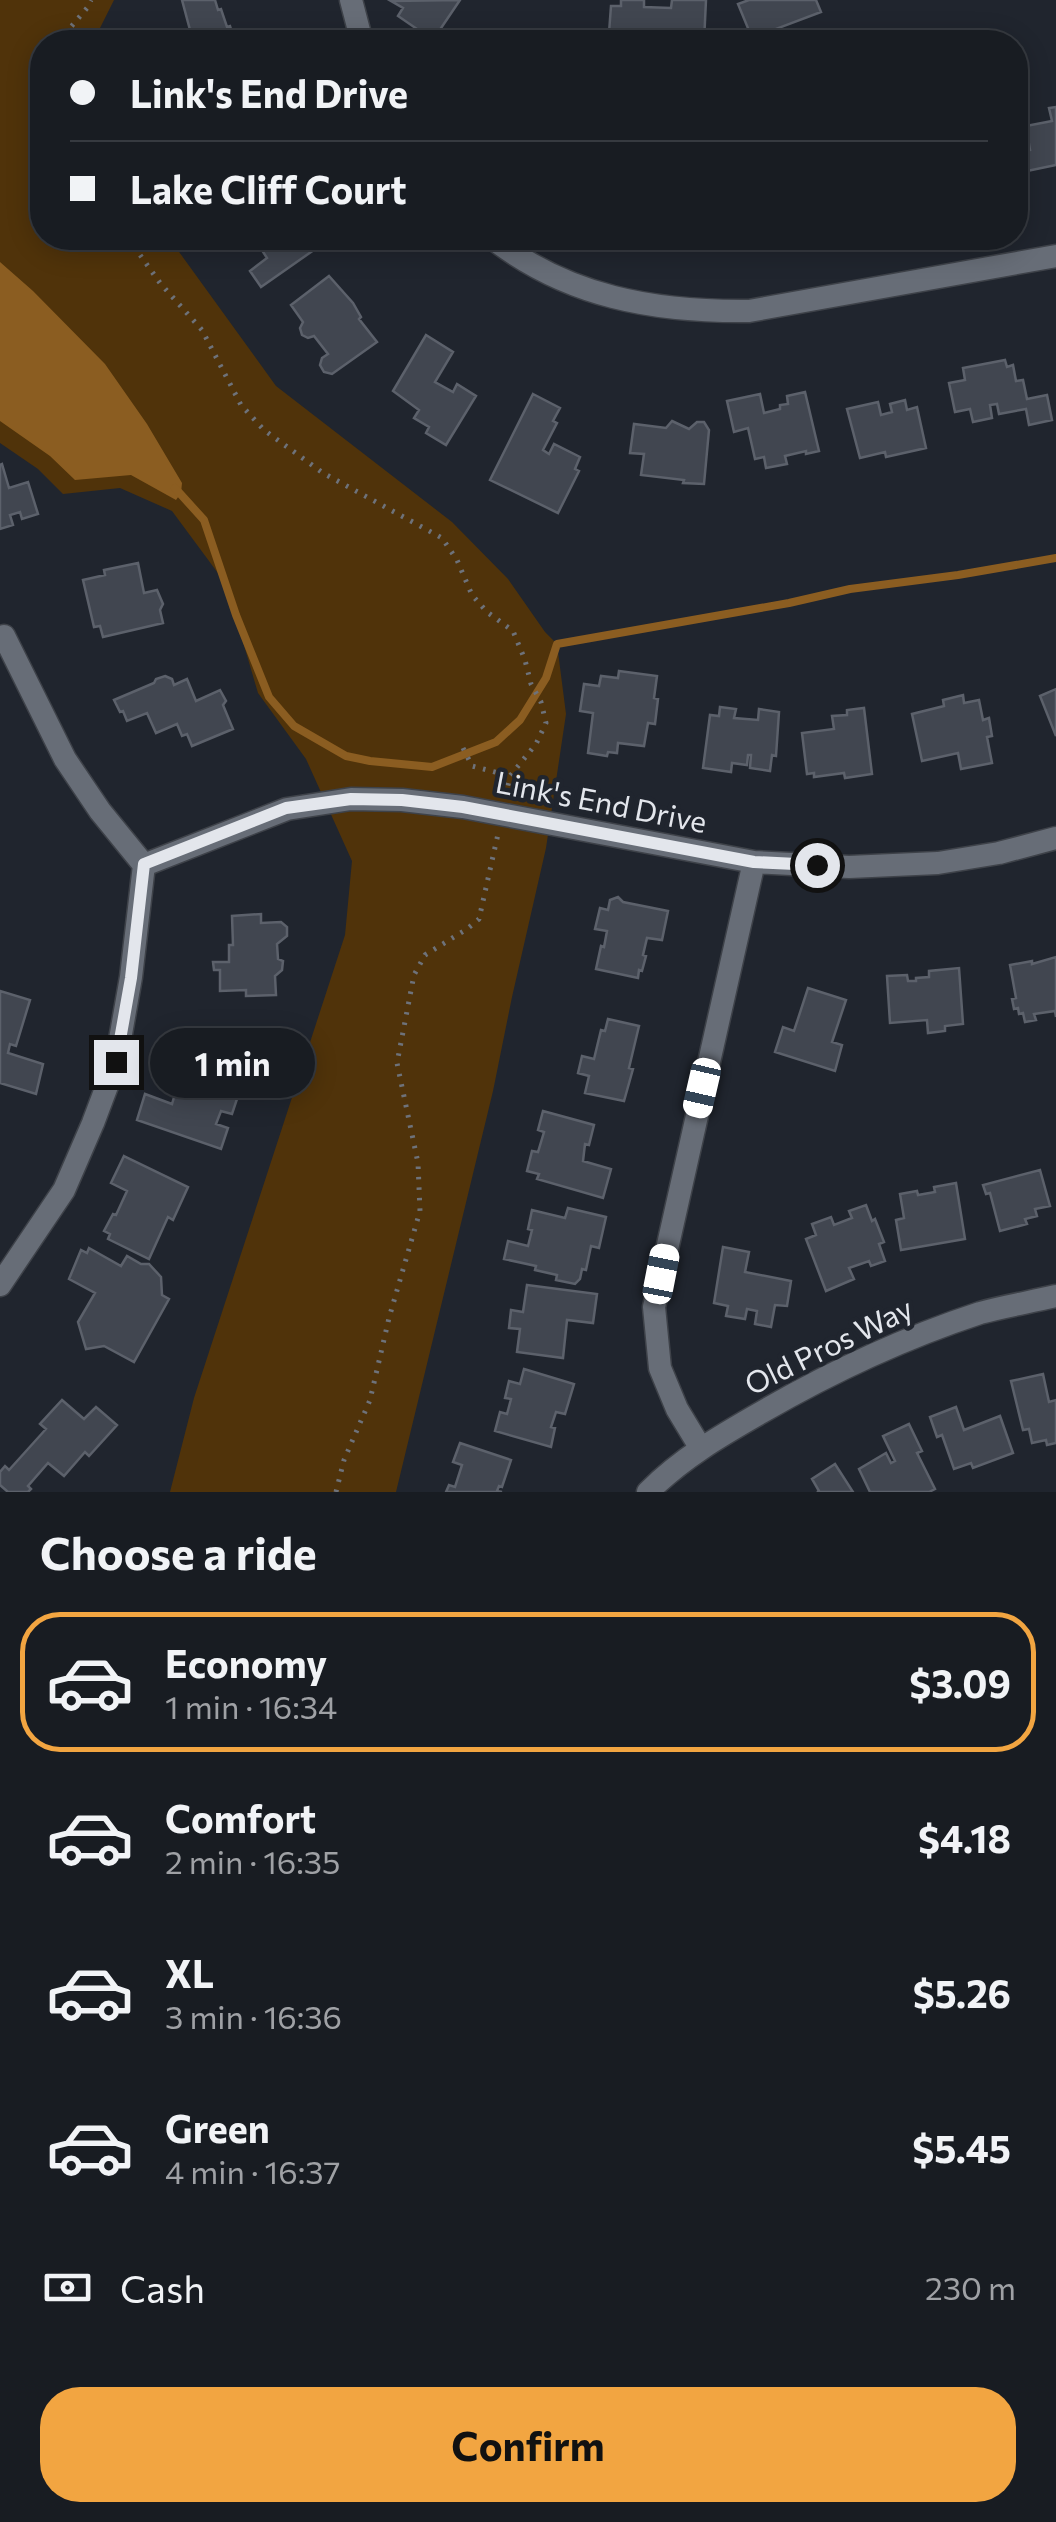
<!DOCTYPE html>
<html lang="en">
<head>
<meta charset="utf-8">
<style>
  body { margin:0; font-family:Commissioner,sans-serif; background:#25292f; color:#f1f3f6; height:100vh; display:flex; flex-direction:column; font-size:38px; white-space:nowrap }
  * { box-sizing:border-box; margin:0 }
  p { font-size:32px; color:#9fa1a5 }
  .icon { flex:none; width:55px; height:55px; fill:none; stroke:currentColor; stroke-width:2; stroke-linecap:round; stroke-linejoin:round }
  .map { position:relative; height:1492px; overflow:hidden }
  .details { display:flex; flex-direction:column; background:#181c22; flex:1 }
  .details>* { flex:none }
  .banner { position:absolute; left:30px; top:30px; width:998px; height:220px; border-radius:40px; box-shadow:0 5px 25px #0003,0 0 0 2px #363a40; display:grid; align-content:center; height:220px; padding:0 40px; background:#181c22 }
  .end { position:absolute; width:45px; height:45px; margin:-22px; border:12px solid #e3e6ec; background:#111; box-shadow:0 0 0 5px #111 }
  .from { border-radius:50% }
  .bubble { position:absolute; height:70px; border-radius:35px; background:#181c22; box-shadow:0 5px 25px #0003,0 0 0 2px #363a40; font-size:32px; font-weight:700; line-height:70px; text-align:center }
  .car { position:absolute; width:30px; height:60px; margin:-30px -15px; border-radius:12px; box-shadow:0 0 8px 2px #0007; background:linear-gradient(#fff 24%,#345 0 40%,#fff 0 76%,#345 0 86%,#fff 0) }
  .banner b { display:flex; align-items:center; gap:35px; height:95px; font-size:38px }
  .banner b+b { border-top:2px solid #363a40 }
  .banner i { width:25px; height:25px; background:#f1f3f6 }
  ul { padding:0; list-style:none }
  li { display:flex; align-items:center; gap:30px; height:140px; margin:0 20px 15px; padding:0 20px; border:5px solid transparent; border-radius:40px }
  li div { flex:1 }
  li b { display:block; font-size:38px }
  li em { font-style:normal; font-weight:700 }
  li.selected { border-color:#f2a541 }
  li>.icon { width:90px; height:90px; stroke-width:1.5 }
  h2 { padding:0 40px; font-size:45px; line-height:120px }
  .pay { display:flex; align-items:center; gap:25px; height:110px; padding:0 40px; font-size:38px }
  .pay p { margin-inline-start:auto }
  .action { display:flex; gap:20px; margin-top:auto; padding:20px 40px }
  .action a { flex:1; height:115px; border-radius:40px; background:#f2a541; color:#111; font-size:40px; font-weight:700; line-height:115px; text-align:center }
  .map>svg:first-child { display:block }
  .green { fill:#50330a }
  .water { fill:#8b5d21 }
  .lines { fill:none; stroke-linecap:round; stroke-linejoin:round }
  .stream { stroke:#8b5d21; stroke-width:8 }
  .building { fill:#414650; stroke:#5c616b; stroke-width:2.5 }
  .minor-casing { stroke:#3e4249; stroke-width:25 }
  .path { stroke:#6e727a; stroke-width:5; stroke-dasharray:2.5 8; stroke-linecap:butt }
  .minor { stroke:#676d77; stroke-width:22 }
  .route { stroke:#e3e6ec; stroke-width:12 }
  .labels { text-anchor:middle; stroke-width:9; stroke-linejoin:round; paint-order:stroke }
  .street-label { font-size:30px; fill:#e3e6ec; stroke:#20252e }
</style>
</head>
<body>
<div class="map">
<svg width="1056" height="1492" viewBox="0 0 1056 1492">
  <rect width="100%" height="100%" fill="#20252e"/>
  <path class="green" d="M 0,0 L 114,0 L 93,42 L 42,42 L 42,238 L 169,238 L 276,386 L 452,522 L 508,579 L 545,632 L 557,644 L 566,714 L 546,848 L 512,997 L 493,1091 L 396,1492 L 170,1492 L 194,1398 L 345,935 L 352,861 L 306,759 L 258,693 L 226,584 L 172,511 L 120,488 L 63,494 L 38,469 L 0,443 Z"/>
  <path class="water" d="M 0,262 L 33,291 L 105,364 L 147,424 L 182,483 L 181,493 L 176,500 L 131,475 L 75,480 L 50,456 L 0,421 Z"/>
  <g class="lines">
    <path class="stream" d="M 175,488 L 204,520 L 236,615 L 269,697 L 294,726 L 346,756 L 370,761 L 432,767 L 496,742 L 520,720 L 546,678 L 557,644 L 789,603 L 850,589 L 958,575 L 1056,558"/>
  </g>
  <path class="building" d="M 182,0 L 215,0 L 218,10 L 221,9 L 227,27 L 230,26 L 235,42 L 181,42 L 178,34 L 190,30 Z
    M 460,0 L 433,40 L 398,16 L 403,8 L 391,1 Z
    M 621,0 L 644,0 L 644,7 L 671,8 L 672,0 L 706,0 L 704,42 L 620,42 L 621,33 L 609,33 L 611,6 L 621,6 Z
    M 749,0 L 816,0 L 821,12 L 752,38 L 738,4 Z
    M 1056,107 L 1056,165 L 1027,171 L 1023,151 L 1030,150 L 1026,126 L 1052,121 L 1049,108 Z
    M 256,238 L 331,238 L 261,287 L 250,271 L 267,258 L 258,244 L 260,243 Z
    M 329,276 L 353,303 L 361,317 L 359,319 L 377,342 L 332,374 L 324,372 L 320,365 L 322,358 L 328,354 L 314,336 L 308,338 L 302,335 L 300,328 L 303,322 L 291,305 Z
    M 426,335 L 453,352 L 435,382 L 453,392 L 457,384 L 476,396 L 446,445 L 426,433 L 429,427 L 414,418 L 419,410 L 393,391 Z
    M 1005,360 L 1007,367 L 1013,365 L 1016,381 L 1023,380 L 1027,399 L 1047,395 L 1052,420 L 1029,425 L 1026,409 L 999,414 L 997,404 L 990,405 L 992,418 L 973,422 L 970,409 L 955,412 L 949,383 L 965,380 L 963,368 Z
    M 805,392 L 819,451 L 806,454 L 806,451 L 785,456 L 787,464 L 766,468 L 764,457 L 755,459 L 748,428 L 734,432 L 727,401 L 760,394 L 764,413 L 780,409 L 780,405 L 788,404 L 787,396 Z
    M 533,394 L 560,408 L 553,421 L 557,423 L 543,450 L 549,454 L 554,444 L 580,457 L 575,469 L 579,471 L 558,513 L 490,480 Z
    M 905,400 L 907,410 L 917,407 L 926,448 L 886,457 L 885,452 L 860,458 L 847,409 L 878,402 L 881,415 L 892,412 L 890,404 Z
    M 672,421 L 689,429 L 697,422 L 704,422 L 709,430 L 704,484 L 683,483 L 684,480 L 641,475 L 644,454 L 630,453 L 634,424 L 666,428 Z
    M 2,464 L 9,488 L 28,482 L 38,514 L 22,519 L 20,512 L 10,515 L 13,525 L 0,529 L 0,465 Z
    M 138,563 L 144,593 L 157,590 L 163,604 L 160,610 L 163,623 L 103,637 L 100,626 L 94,627 L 83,580 L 105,575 L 104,570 Z
    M 619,671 L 657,676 L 654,698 L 658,699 L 655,724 L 648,723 L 644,746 L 618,743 L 617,753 L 608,752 L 607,756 L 588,753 L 593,713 L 580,711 L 584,684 L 599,686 L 601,676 L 618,678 Z
    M 165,676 L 172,679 L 174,685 L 187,679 L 196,701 L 220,690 L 226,701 L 223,705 L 233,729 L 192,746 L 187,734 L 182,736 L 177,724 L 156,733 L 147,713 L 127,721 L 123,711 L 120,712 L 114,700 L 154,683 L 156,679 Z
    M 1056,689 L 1056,736 L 1040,696 Z
    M 963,695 L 964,703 L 979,700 L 983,720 L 989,718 L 992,736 L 987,737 L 992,763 L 961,769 L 958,753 L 922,761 L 912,714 L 944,706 L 943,700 Z
    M 720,707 L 736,709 L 734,718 L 758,720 L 759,709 L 779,712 L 776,756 L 772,755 L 770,771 L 750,768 L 751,755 L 748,755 L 747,765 L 732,763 L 731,772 L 703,768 L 710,715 L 719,716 Z
    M 864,708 L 872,774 L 845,778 L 844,773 L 814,777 L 814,773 L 807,774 L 802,733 L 834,729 L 832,716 L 847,715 L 847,710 Z
    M 618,897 L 623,902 L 668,911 L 662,940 L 647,938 L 643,955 L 646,956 L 642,971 L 639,970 L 638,978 L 596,969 L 601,946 L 604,947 L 607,931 L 595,929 L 600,908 L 608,910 L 610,900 Z
    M 261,914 L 261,923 L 281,922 L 287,927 L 287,936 L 277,944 L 278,959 L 283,961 L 282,970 L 275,976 L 276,995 L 246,996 L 246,990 L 220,991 L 220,970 L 214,970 L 213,962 L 229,962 L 229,945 L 233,945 L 232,916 Z
    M 1056,957 L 1056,1017 L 1055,1011 L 1034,1014 L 1036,1020 L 1025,1022 L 1023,1013 L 1019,1014 L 1018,1008 L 1014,1009 L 1012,999 L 1016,998 L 1010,965 L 1032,961 L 1032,964 Z
    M 959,968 L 963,1024 L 945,1026 L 945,1031 L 928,1033 L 927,1020 L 890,1023 L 887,976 L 907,975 L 908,981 L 916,981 L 916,978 L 929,977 L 929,971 Z
    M 808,988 L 846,1000 L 832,1042 L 842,1045 L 835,1071 L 775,1052 L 783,1027 L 794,1031 Z
    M 0,991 L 30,1000 L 16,1046 L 10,1044 L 8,1053 L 43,1064 L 36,1094 L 0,1083 Z
    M 608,1019 L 639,1026 L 629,1068 L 633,1069 L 624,1101 L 585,1093 L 589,1076 L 578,1073 L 582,1056 L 594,1059 L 601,1030 L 605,1031 Z
    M 206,1041 L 236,1051 L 230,1070 L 208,1062 L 204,1076 L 238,1088 L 234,1097 L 237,1099 L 232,1114 L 221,1111 L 216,1124 L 228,1128 L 221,1149 L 137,1120 L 145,1094 L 172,1104 L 175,1094 L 180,1095 L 188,1071 L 195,1073 Z
    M 543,1111 L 594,1125 L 589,1145 L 585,1144 L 583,1161 L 611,1169 L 603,1198 L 537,1179 L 539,1174 L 527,1171 L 532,1151 L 538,1152 L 544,1132 L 538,1130 Z
    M 124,1156 L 188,1187 L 173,1220 L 168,1217 L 149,1259 L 108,1239 L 110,1234 L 104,1231 L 113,1214 L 116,1215 L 127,1191 L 111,1183 Z
    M 1040,1170 L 1050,1206 L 1035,1209 L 1037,1216 L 1025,1219 L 1027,1224 L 1000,1231 L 990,1193 L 986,1194 L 983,1185 Z
    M 956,1183 L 965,1239 L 901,1250 L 896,1220 L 904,1218 L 900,1194 L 917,1191 L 918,1195 L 935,1192 L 934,1187 Z
    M 866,1205 L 872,1221 L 875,1219 L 884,1242 L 879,1244 L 885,1261 L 871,1266 L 869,1261 L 849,1268 L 854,1279 L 826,1291 L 806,1239 L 816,1235 L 812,1224 L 831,1217 L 834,1225 L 852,1218 L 849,1211 Z
    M 568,1208 L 606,1217 L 599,1248 L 591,1246 L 586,1270 L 582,1269 L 580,1279 L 575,1284 L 556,1280 L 557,1275 L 535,1270 L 536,1266 L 504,1259 L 508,1241 L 528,1246 L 532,1230 L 528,1229 L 532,1210 L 565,1218 Z
    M 723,1247 L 749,1252 L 745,1272 L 791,1281 L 787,1306 L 775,1305 L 771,1327 L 755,1324 L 757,1311 L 747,1309 L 745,1319 L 726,1316 L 728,1306 L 714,1303 Z
    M 89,1248 L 121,1266 L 127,1256 L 141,1264 L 149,1264 L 161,1277 L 162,1295 L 169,1299 L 134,1362 L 104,1346 L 86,1349 L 78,1322 L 95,1293 L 69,1279 L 81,1250 L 87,1253 Z
    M 527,1285 L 597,1294 L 593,1323 L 567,1320 L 563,1358 L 517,1352 L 520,1329 L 509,1328 L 511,1310 L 523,1312 Z
    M 524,1369 L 574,1384 L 565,1414 L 556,1412 L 551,1427 L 555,1428 L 551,1447 L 495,1431 L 500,1412 L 507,1414 L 511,1399 L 505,1398 L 509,1381 L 520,1384 Z
    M 1043,1374 L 1049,1402 L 1056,1400 L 1056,1443 L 1047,1445 L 1046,1440 L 1032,1443 L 1029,1429 L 1023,1430 L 1011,1381 Z
    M 62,1400 L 84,1419 L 96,1407 L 117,1425 L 89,1456 L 85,1452 L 64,1476 L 48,1463 L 28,1486 L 31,1489 L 28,1492 L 8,1492 L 0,1485 L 0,1472 L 5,1466 L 9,1470 L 46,1429 L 40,1424 Z
    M 956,1407 L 964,1430 L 1000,1416 L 1013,1453 L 973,1468 L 971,1463 L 954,1469 L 942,1435 L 937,1437 L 930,1417 Z
    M 909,1424 L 922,1451 L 917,1453 L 935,1489 L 929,1492 L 870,1492 L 859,1469 L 886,1453 L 891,1463 L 895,1461 L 883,1436 Z
    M 460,1443 L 511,1460 L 502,1487 L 499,1486 L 497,1491 L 502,1492 L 446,1492 L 449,1485 L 455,1487 L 462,1465 L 453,1462 Z
    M 835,1464 L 853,1492 L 817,1492 L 819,1491 L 812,1479 Z"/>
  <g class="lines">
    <g class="minor-casing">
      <path id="minor" d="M 351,0 L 362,42
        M 492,238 C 568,297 654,312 749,311 L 1056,256
        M 4,636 L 65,759 L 100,811 L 144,865
        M 144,865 L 287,809 L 351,799 L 402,800 L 463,807 L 754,862 L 849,867 L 938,863 L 999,853 L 1056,838
        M 0,1285 L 64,1190 L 93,1123 L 116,1062 L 131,977 L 144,865
        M 700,1447 L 677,1409 L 660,1368 L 654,1307 L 754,862
        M 648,1492 C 682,1458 720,1436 762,1412 C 831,1372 904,1338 980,1313 C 1005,1306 1031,1302 1056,1296"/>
    </g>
    <path class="path" d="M 58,42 L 87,8 L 91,0
      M 42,69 L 42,85
      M 128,238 L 160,283 L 202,330 L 241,405 L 264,430 L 323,473 L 442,538 L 457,560 L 472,595 L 487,612 L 513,631 L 525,660 L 531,684 L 541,702 L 546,723 L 536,744 L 510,776 L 506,794
      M 463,748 L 472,766 L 510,776
      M 336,1492 L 344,1460 L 370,1400 L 389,1318 L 420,1211 L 418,1163 L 397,1063 L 414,975 L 425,955 L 467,929 L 479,919 L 498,834"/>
    <use href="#minor" class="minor"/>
  </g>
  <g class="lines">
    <path class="route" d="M 116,1062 L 131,978 L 144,864 L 286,808 L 351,799 L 402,800 L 463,807 L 754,862 L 817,865"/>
  </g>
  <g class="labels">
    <g class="street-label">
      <text transform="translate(601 803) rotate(11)" y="10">Link's End Drive</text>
      <text transform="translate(829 1347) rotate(-26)" y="10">Old Pros Way</text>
    </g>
  </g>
</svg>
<i class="end from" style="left:817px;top:865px"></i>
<i class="end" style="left:116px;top:1062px"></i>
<div class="bubble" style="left:150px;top:1028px;width:165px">1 min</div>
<i class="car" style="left:702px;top:1088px;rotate:193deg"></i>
<i class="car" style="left:661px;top:1274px;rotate:11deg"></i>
<div class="banner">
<b><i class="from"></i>Link's End Drive</b>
<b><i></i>Lake Cliff Court</b>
</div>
</div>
<section class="details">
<h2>Choose a ride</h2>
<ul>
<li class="selected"><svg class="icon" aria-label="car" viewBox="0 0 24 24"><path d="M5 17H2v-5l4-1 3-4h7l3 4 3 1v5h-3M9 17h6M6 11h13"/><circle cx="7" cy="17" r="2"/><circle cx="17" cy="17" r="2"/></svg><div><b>Economy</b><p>1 min · 16:34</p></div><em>$3.09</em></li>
<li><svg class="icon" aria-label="car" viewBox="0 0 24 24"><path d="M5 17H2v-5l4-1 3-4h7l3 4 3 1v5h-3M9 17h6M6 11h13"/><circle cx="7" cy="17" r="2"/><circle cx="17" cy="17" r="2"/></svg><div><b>Comfort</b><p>2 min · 16:35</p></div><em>$4.18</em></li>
<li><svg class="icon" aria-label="car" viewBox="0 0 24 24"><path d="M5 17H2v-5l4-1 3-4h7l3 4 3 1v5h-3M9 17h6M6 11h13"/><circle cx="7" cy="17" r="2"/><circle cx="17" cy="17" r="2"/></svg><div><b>XL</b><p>3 min · 16:36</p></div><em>$5.26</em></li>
<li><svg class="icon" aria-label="car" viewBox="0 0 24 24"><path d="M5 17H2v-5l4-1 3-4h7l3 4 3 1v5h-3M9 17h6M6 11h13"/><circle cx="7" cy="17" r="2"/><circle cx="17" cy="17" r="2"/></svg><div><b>Green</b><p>4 min · 16:37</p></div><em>$5.45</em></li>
</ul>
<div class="pay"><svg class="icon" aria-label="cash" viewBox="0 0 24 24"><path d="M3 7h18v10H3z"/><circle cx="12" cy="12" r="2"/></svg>Cash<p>230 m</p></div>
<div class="action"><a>Confirm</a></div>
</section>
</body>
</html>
